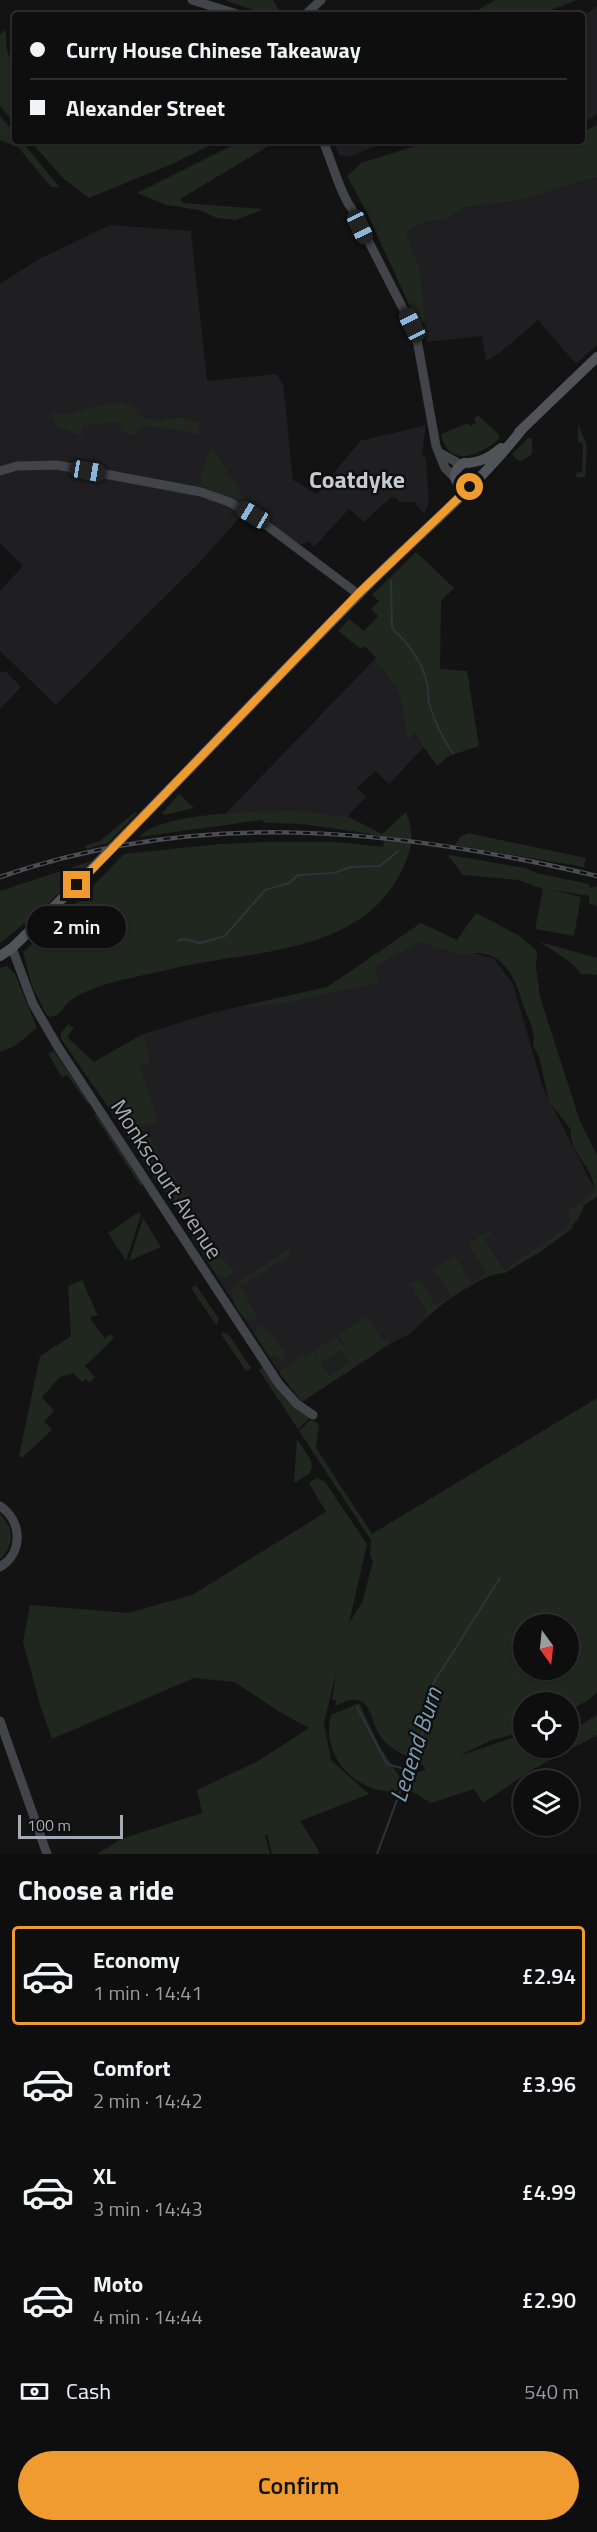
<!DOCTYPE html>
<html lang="en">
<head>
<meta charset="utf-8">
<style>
  body { margin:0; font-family:"Titillium Web",sans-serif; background:#171718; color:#f1f3f6; height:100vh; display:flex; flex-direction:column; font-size:22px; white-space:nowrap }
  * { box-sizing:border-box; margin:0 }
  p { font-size:20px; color:#9b9c9e }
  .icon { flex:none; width:33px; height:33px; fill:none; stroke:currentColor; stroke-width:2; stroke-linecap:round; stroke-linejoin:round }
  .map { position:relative; height:1854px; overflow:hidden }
  .drawer { display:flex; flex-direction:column; background:#0e0e0f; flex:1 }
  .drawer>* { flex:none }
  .hud { position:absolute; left:12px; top:12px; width:573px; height:132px; border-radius:6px; box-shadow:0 2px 4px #0004,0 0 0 2px #2e2e2f; display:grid; align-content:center; height:132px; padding:0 18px; background:#0e0e0f }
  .needle { width:39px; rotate:165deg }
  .controls { position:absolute; left:513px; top:1614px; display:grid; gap:12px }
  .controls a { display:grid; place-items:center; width:66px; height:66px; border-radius:50%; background:#0e0e0f; box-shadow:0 2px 4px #0004,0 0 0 2px #2e2e2f; font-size:30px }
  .scale { position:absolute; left:18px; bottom:15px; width:105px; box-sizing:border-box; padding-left:6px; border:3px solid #a4abb5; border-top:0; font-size:16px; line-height:21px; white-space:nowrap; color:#a4abb5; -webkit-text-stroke:4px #0e0e0f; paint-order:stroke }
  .end { position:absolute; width:27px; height:27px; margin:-14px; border:8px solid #ef9b30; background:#111; box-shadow:0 0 0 3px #111 }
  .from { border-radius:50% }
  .bubble { position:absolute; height:42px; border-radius:21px; background:#0e0e0f; box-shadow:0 2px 4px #0004,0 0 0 2px #2e2e2f; font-size:20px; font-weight:600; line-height:42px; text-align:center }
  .car { position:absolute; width:18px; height:36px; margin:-18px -9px; border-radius:8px; box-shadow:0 0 4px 2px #0007; background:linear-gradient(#222 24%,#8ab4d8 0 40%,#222 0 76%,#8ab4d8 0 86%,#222 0) }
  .hud b { display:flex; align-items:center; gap:21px; height:57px; font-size:22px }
  .hud b+b { border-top:2px solid #2e2e2f }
  .hud i { width:15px; height:15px; background:#f1f3f6 }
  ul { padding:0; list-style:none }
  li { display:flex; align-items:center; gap:18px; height:99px; margin:0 12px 9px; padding:0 6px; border:3px solid transparent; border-radius:6px }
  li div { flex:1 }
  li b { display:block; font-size:22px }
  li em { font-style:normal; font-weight:600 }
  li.on { border-color:#ef9b30 }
  li>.icon { width:54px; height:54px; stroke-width:1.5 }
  h2 { padding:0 18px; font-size:27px; line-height:72px }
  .pay { display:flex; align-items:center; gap:15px; height:66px; padding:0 18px; font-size:22px }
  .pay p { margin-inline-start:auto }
  .action { display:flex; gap:12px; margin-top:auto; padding:12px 18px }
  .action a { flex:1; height:69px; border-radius:36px; background:#ef9b30; color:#111; font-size:24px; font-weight:600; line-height:69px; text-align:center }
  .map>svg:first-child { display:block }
  .built { fill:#1f1f21 }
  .green { fill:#1f271f; fill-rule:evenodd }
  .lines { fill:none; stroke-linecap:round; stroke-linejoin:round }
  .stream { stroke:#2b353a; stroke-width:2 }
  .secondary { stroke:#424449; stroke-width:9 }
  .primary { stroke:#505358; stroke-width:10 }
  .rail-casing { stroke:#4b4d52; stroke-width:4.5 }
  .rail { stroke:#0e0e0f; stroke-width:2; stroke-dasharray:7; stroke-linecap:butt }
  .route { stroke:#ef9b30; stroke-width:8 }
  .labels { text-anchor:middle; stroke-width:4.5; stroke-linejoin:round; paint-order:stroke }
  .street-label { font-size:22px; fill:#a4abb5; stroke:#0e0e0f }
  .neighbourhood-label { font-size:24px; font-weight:bold; fill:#c5cad1; stroke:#0e0e0f }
  .water-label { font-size:24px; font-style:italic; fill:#7b9db0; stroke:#0e0e0f }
</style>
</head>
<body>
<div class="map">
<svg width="597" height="1854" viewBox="0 0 597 1854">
  <rect width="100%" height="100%" fill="#131314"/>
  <path class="built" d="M 597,6 L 597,114 L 582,125 L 582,17 Z
    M 334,141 L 387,141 L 349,157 L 339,155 Z
    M 597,177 L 597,345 L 576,364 L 538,320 L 499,353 L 486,361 L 482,336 L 426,342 L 420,268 L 405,232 L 425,222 L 445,220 L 464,208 L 520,200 Z
    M 110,225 L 191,231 L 207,381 L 276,374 L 283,384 L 293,480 L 317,494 L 360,441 L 426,425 L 422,454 L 426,458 L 429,503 L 424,514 L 414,502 L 399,502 L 396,498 L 391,497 L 364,522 L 349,509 L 314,547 L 309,541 L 300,545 L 249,507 L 200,562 L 56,705 L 0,651 L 0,591 L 23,566 L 0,543 L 0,284 L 39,259 Z
    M 374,660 L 398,689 L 408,739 L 413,734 L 424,747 L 389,784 L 375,771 L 357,788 L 366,797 L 351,812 L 348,818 L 301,811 L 226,813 Z
    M 0,671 L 6,672 L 21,687 L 0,709 Z
    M 418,941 L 493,958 L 513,984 L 543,1088 L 595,1190 L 568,1211 L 573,1229 L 505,1273 L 494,1273 L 462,1291 L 435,1309 L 411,1333 L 373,1353 L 302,1402 L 273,1363 L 193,1240 L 185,1221 L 168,1195 L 160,1188 L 83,1069 L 143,1034 L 211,1013 L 327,987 Z"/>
  <path class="green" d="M 225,0 L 273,0 L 282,15 L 268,15 Z
    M 495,0 L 577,0 L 538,15 L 469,15 Z
    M 6,30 C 6,42 6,56 15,65 L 15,124 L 0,106 L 0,34 Z
    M 0,116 L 15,133 L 15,141 L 22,141 L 59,187 L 51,187 L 19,148 L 0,140 Z
    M 597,125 L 597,177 L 520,200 L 464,208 L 445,220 L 425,222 L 405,232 L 420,268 L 425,323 L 418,324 L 366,211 L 347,176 L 361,163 L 418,145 L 537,145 C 552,144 566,141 582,141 L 582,132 Z
    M 30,141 L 219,141 L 172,164 L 89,198 L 64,179 Z
    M 248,141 L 277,141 L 180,199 L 183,203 L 264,209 L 236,220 L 217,218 L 199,210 L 167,205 L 137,193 L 229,147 Z
    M 122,402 L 134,408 L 139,416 L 162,422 C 174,414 186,419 199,423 L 200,434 L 143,425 L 136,433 L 130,436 L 122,431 L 118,422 L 82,426 L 82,436 L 57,426 L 50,413 L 69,415 L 86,408 Z
    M 478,415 L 499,435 L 499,439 C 481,455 449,470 441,434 L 468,423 L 470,426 L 476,423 L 474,419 Z
    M 578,424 L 587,446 L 585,477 L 577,477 L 576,473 L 582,472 L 583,443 L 578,442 Z
    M 528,438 L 532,438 L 532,454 L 522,461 L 517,460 L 512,454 Z
    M 211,446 L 249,506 L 199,485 Z
    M 416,552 L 454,588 L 441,601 L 440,669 L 467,671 L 479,746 L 449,756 L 437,766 L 414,734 L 408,740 L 398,689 L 374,660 L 376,658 L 365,646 L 361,649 L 338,631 L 349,619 L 364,631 L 378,616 L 371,609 L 379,601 L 372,595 Z
    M 179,794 L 194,808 L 164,815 L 162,813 Z
    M 301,811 L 351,818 L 382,834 L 406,812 C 415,834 412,851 401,872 C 359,957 245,950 167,970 C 138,977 95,983 71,1000 C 62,1006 61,1019 47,1016 L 32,986 L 23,952 L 66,913 L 124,854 L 220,844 L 266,842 L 336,842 L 383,847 L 385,836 L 302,824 L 266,823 L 261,820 L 139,837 C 161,811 267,811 301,811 Z
    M 135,812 L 137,813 L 108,843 L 86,849 L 85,846 L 100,841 Z
    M 469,833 L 477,835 L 586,858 L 584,867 L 455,845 L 461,836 Z
    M 450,855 L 525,868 L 536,873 L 589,884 L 589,888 L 597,886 L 597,906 L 589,903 L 589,896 L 552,890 L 581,897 L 574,936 L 535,929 L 543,889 L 518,880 L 463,875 L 449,857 Z
    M 91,861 L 45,907 L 0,943 L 0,891 Z
    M 476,913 L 520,936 L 537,951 L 536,967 L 540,997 L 580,1121 L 597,1155 L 597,1197 L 584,1205 C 577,1235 531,1256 505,1273 C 483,1273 441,1302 426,1319 L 423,1315 L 427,1311 L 410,1284 L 419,1279 L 436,1306 L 451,1296 L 433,1269 L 455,1256 L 471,1283 L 486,1273 L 468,1244 L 491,1230 L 492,1232 L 485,1240 L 504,1270 L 570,1225 L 568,1211 L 594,1190 C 594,1167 568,1152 571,1130 L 549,1101 L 539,1057 L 533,1046 C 536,1030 529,1021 524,1007 C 517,987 511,963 489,955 C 479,951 466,955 456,953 C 445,950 432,946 421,942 L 376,965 L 378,983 L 274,1005 L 238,1007 L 327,987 L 421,923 L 457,940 Z
    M 540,942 L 597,958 L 597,975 L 581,974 L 573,964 Z
    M 7,966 L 15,974 L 37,1028 L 15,1046 L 0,1052 L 0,968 Z
    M 68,1024 L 74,1028 L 67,1037 L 94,1062 L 143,1034 L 151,1063 L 140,1066 L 158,1122 L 130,1129 L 129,1127 L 132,1125 L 126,1120 L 120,1124 L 61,1039 L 61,1033 Z
    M 54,1051 L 89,1102 L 88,1104 L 67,1075 L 62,1077 L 48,1054 Z
    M 97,1113 L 142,1184 L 141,1186 L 147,1196 L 94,1115 Z
    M 149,1137 L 162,1161 L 148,1166 L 135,1148 L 137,1141 Z
    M 168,1170 L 172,1173 L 180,1186 L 172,1191 L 161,1188 L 154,1177 L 156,1173 Z
    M 181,1189 L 194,1212 L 185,1218 L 172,1201 L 173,1193 Z
    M 139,1212 L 141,1215 L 126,1261 L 108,1233 Z
    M 195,1215 L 219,1255 L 219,1256 L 207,1260 L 186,1221 Z
    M 143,1218 L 161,1247 L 129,1261 Z
    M 289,1249 L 292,1254 L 242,1286 L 239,1282 Z
    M 222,1258 L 235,1271 L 225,1278 L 217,1275 L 208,1262 Z
    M 82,1280 L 98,1316 L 92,1316 L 91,1320 L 105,1338 L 110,1334 L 114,1338 L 85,1366 L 95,1377 L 89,1383 L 86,1379 L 82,1382 L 73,1373 L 60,1377 L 42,1397 L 54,1411 L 44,1421 L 52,1430 L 22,1458 L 19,1456 L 40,1356 L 71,1336 L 68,1286 Z
    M 238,1283 L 258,1317 L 252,1321 C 241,1319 229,1300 232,1289 Z
    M 196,1285 L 219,1319 L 216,1325 L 191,1288 Z
    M 366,1316 L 383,1341 L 387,1338 L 390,1344 L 302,1402 L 280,1374 L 280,1370 L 303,1355 L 305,1356 L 313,1351 L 319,1361 L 315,1350 L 336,1336 L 343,1346 L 345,1344 L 338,1335 ZM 341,1350 L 349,1363 L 329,1376 L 320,1363 Z
    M 259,1326 L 267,1328 L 284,1352 L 284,1358 L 280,1361 L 277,1357 L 269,1356 L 255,1334 L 256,1328 Z
    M 224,1332 L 230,1336 L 251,1368 L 246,1371 L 221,1334 Z
    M 263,1367 L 310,1418 L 298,1429 L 259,1370 Z
    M 597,1398 L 597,1693 L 585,1702 L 569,1711 L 568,1702 L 524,1702 L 523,1732 L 492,1740 L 459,1756 L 523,1734 L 524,1748 L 568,1748 L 569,1722 L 573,1730 L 597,1715 L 597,1735 L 532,1770 L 483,1803 L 474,1789 L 431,1803 L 408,1789 L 411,1775 L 425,1770 L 424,1766 C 414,1759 391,1750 384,1741 C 366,1721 376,1685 335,1706 L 336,1700 L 332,1700 L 336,1673 L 324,1723 L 331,1760 L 369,1794 L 300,1821 L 318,1849 L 319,1854 L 272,1854 L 267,1834 L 265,1835 L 270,1854 L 97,1854 L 121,1839 L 202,1813 L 197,1790 L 258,1761 L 309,1728 L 280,1712 L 234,1682 L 194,1678 L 52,1739 L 41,1708 L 23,1642 L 30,1605 L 128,1613 L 192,1595 L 326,1512 L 309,1483 L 317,1478 L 325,1482 L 367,1544 L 349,1623 L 362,1603 L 373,1561 L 370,1555 L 371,1540 L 299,1431 L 310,1420 L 319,1424 L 316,1448 L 372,1534 ZM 524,1624 L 568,1624 L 568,1670 L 524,1670 Z
    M 297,1439 L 311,1460 L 312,1468 L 309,1474 L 294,1483 Z
    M 0,1514 C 14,1527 15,1546 0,1559 Z
    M 359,1703 L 379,1745 L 402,1781 L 397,1791 C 356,1795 320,1755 331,1715 Z"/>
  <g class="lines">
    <path class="stream" d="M 391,581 L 392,628 C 408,643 422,661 427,683 C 429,691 427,699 430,706 C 435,722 443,739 453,753
      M 178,941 L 184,939 L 200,943 L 225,936 L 265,890 L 289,883 L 298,875 L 334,873 L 350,867 L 380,866 L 398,851
      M 357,1707 L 387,1764 L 408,1770
      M 377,1854 L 408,1770 L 419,1748 L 434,1682 L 500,1578"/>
    <path class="secondary" d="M 192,0 L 240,15
      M 305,15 L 321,0
      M 323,141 C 331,159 341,196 352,209 L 416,334 L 436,446 L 445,468 L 455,478
      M 440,453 L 460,464
      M 0,471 L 17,466 L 57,465 L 201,492 L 229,502 L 253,515 L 358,594
      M 12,948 L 33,1004 L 58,1047 L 279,1384 L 297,1404 L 313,1415
      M 0,1506 C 22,1521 24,1552 0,1567
      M 0,1721 L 47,1854"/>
    <path class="primary" d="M 519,432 L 597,357
      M 470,487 C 453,488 450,470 464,463 C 479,463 489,458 501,448
      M 0,956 L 12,948 C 131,833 242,712 358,595 C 413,538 475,490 523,428"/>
    <g class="rail-casing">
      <path id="rail" d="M 0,877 C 200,808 395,828 597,876"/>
    </g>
    <use href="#rail" class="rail"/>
  </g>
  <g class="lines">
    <path class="route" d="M 77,885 L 358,594 L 470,487"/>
  </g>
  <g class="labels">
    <g class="street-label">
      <text transform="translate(167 1179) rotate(57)" y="8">Monkscourt Avenue</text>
    </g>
    <g class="neighbourhood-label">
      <text x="357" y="488">Coatdyke</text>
    </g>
    <g class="water-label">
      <text transform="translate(416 1745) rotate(-72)" y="8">Leaend Burn</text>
    </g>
  </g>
</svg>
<div class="controls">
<a><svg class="needle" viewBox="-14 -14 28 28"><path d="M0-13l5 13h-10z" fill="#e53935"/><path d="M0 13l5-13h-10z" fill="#9b9c9e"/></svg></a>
<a><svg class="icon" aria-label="locate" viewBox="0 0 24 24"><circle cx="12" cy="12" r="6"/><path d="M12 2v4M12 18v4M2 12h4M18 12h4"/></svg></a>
<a><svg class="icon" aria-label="layers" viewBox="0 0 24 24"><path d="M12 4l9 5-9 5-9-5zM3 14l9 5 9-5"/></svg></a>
</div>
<div class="scale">100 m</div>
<i class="end from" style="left:470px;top:487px"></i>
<i class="end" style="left:77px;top:885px"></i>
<div class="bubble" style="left:27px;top:906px;width:99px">2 min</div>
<i class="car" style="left:360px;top:227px;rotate:155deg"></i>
<i class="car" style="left:412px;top:325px;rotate:333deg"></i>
<i class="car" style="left:88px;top:471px;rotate:100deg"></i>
<i class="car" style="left:253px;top:515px;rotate:301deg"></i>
<div class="hud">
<b><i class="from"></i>Curry House Chinese Takeaway</b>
<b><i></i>Alexander Street</b>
</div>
</div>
<section class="drawer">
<h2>Choose a ride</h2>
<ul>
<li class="on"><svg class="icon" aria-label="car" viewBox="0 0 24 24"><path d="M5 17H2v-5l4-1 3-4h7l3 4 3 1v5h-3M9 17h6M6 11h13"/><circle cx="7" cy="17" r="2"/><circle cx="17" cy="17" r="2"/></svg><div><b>Economy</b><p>1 min · 14:41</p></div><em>£2.94</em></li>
<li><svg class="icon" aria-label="car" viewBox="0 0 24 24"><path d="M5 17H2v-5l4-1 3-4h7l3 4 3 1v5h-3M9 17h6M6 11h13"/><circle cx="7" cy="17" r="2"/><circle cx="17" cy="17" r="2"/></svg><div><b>Comfort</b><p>2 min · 14:42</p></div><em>£3.96</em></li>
<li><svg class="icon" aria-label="car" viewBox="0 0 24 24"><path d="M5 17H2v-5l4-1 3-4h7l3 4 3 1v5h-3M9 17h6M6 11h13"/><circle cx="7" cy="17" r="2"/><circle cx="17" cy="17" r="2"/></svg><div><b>XL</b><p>3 min · 14:43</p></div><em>£4.99</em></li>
<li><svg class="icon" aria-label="car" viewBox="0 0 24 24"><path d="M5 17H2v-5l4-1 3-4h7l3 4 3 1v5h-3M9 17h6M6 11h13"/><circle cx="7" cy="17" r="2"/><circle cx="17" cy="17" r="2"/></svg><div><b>Moto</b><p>4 min · 14:44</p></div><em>£2.90</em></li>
</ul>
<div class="pay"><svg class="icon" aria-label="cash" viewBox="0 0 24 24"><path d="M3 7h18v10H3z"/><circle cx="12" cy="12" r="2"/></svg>Cash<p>540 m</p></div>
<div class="action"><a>Confirm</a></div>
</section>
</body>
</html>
